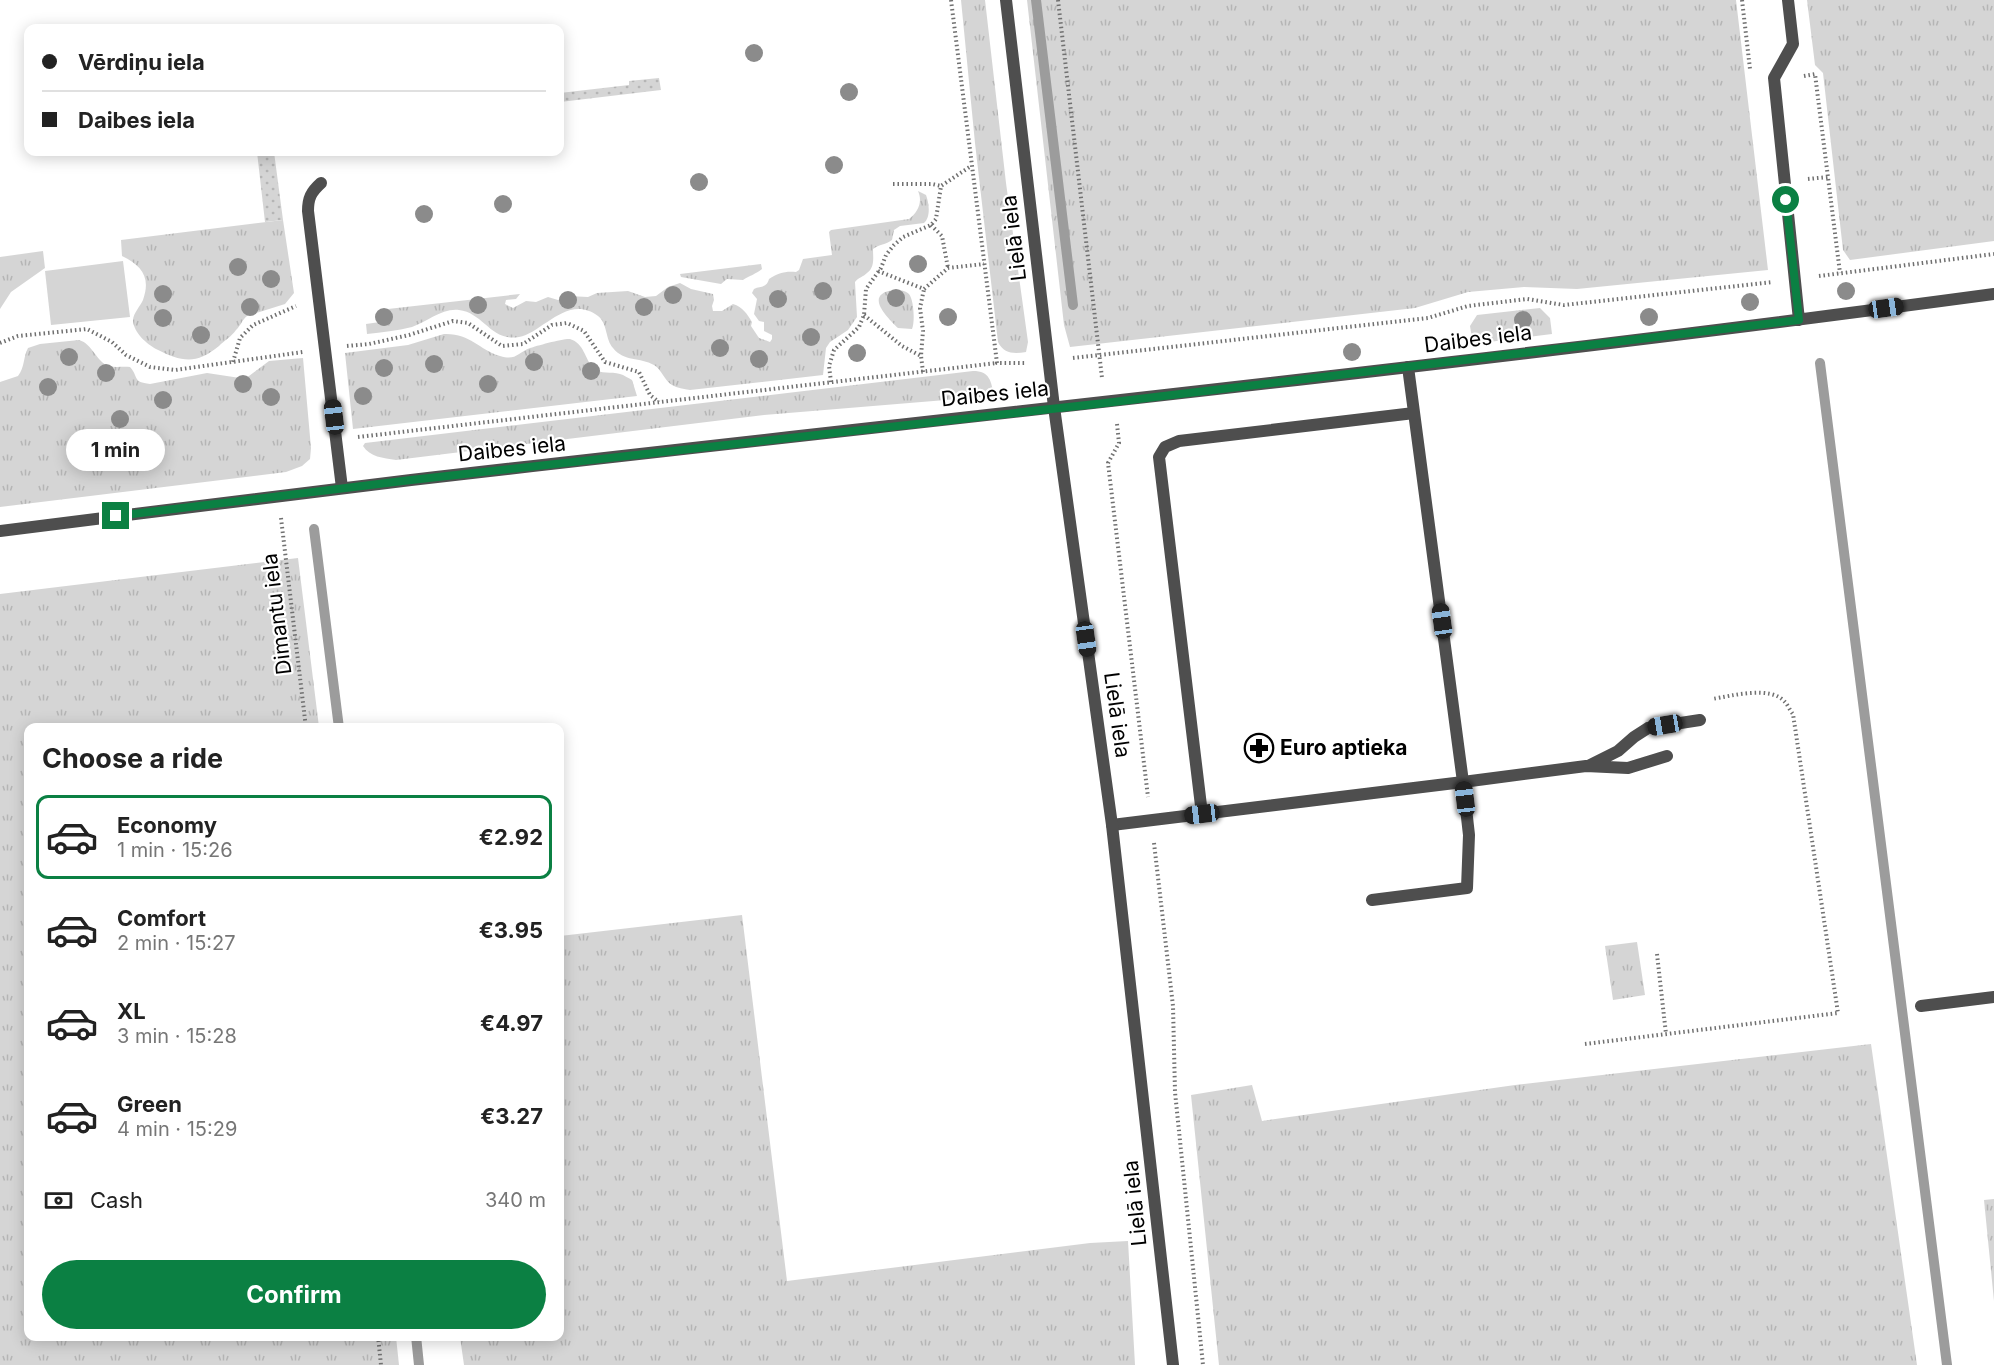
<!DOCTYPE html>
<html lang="en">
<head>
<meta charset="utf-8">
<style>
  body { margin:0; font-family:Inter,sans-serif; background:#f6f6f6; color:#222; height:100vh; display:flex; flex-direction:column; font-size:22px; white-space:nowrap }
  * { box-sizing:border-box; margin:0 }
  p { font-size:20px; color:#767676 }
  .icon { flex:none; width:33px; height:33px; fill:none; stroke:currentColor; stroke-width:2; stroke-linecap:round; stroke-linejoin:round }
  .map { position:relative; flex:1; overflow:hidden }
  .details { position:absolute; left:24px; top:723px; width:540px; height:618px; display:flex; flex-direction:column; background:#fff; border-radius:12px; box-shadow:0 3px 15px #0003 }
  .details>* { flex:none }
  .guide { position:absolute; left:24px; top:24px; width:540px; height:132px; border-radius:12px; box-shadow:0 3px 15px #0003; display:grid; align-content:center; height:132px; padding:0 18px; background:#fff }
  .end { position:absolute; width:27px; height:27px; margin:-14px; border:8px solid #0b8043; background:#fff; box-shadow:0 0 0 3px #fff }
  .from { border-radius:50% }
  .bubble { position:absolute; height:42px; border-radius:21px; background:#fff; box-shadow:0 3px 15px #0003; font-size:20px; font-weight:700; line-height:42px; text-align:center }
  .car { position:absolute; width:18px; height:36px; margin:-18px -9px; border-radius:8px; box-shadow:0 0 4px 2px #0007; background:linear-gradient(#222 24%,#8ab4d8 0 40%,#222 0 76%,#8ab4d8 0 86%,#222 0) }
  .guide b { display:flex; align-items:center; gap:21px; height:57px; font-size:22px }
  .guide b+b { border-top:2px solid #e0e0e0 }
  .guide i { width:15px; height:15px; background:#222 }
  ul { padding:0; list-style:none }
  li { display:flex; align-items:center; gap:18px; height:84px; margin:0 12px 9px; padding:0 6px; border:3px solid transparent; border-radius:12px }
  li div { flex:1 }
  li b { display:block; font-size:22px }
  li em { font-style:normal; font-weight:700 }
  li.selected { border-color:#0b8043 }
  li>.icon { width:54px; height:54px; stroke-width:1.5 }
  h2 { padding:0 18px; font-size:27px; line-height:72px }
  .pay { display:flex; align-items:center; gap:15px; height:66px; padding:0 18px; font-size:22px }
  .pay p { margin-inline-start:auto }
  .button { display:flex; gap:12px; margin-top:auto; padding:12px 18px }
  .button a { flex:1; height:69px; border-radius:36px; background:#0b8043; color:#fff; font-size:24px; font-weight:700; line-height:69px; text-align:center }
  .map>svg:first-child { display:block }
  .grass { fill:url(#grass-tufts) }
  .garden { fill:url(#garden-dots) }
  .pitch { fill:#d5d5d5 }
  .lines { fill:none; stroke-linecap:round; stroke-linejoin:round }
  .stream { stroke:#9c9c9c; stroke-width:10 }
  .path { stroke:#707070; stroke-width:4; stroke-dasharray:1.5 3; stroke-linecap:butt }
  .service { stroke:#4e4e4e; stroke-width:12 }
  .minor { stroke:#4e4e4e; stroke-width:12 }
  .tertiary { stroke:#4e4e4e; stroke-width:12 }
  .tree { fill:#8b8b8b }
  .route { stroke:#0b8043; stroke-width:8 }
  .labels { text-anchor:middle; stroke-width:4.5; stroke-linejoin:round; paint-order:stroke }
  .street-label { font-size:21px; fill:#000; stroke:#fff }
  .poi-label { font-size:21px; font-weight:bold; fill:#000; stroke:#fff; text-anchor:start }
</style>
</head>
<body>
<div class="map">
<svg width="1994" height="1365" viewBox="0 0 1994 1365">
  <defs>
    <pattern id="grass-tufts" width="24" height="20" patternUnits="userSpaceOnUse" patternTransform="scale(1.5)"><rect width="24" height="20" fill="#d5d5d5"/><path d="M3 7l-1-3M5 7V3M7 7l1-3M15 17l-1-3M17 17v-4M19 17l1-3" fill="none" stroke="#b5b5b5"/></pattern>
    <pattern id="garden-dots" width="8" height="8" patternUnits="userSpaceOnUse" patternTransform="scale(1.5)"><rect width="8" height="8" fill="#d5d5d5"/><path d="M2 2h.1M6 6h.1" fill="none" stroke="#b5b5b5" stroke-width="1.8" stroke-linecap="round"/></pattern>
  </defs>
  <rect width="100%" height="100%" fill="#fff"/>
  <path class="grass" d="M 961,0 L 985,0 L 1006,183 L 1028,342 L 1026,352 C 1014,354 1004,354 998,342 L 975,143 Z
    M 1027,0 L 1736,0 L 1768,270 L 1577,289 L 1524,287 L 1468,292 L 1415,308 L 1070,347 L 1064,325 Z
    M 1807,0 L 1994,0 L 1994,241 L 1850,260 L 1843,250 L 1823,73 L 1815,65 Z
    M 918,191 L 926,195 C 929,203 931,217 924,223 L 900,226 L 894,230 L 892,240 C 886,245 879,244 873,249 C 873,258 875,267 867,273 C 863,277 859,277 855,282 L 857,317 L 848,330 L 830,342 L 826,348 L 823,375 L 690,390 C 684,389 677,388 672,385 C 664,380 662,370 654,365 C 640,357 624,362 613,348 C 605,339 608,324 598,316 C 568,293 542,333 519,337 C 491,342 484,313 459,310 C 442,308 427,322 412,327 C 397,331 382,332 367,334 L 366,324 L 380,322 L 379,310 L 520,294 L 516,299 L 506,300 L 505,304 L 513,308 L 526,301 L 536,302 L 548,297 L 558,300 L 568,296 L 588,297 L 597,293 L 628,291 L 645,297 L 656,296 L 668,287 L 680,283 L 691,289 L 713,294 L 714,300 L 712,306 L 713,311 L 722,311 L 733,304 C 743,307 747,314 752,322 L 751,326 L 759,338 L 770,342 L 772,339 L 772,335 L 764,331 L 764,322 L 759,321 L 754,314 L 757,299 L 752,293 L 754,289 C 761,285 766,289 769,279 C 778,273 785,271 796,272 L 799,270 L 803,259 L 832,255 L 829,232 L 831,230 L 909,219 C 918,212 923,202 918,191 Z
    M 283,220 L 294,293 L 285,304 L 247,316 C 242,320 241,325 236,330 C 232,336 224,341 219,346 C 196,365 182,362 156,349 C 147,344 134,333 133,321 C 133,313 140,307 143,300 C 151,277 142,266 122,256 L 121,240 Z
    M 43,251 L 45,268 L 11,292 L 0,309 L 0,257 Z
    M 761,264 L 762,269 C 756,274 749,276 743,280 L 727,279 L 721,284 L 681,277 L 680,274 Z
    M 894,290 C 899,290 905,290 909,294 C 914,300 915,323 912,329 L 898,328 C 887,317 863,294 894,290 Z
    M 1540,308 L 1550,318 L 1552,334 L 1473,344 L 1470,326 L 1477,315 Z
    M 444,334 C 470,333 478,349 500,356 C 516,361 517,353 530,348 C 536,346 564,338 570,339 C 584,343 585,359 593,368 C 601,375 611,371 620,374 C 624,375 628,378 632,380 L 637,396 L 353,429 L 345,353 L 408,345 Z
    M 79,340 C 93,344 96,362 109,366 C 116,368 123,366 130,367 C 139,377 132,382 150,384 L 207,373 L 240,378 L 249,376 L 269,361 L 303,358 L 311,448 L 310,459 L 302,466 L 286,472 L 0,507 L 0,382 L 18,376 C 25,367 23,357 28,348 L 40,344 Z
    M 973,371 C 990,371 991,381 994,396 L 764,415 L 396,460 C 383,458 370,457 363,446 L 365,443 Z
    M 298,558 L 319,727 L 28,728 L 28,1336 L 396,1337 L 399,1365 L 0,1365 L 0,594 Z
    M 742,915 L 787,1281 L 1090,1243 L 1128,1241 L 1135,1365 L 464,1365 L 460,1337 L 560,1336 L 560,936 Z
    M 1637,942 L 1645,995 L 1613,1000 L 1605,946 Z
    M 1871,1044 L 1917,1365 L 1219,1365 L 1191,1095 L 1252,1085 L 1262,1121 L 1515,1085 Z
    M 1994,1199 L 1994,1301 L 1984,1200 Z"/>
  <path class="garden" d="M 659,78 L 661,90 L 560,102 L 560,93 L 629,85 L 629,81 Z
    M 257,152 L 274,152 L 283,220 L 265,222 Z"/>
  <path class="pitch" d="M 123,261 L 130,317 L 51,325 L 45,271 Z"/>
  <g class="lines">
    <path class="stream" d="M 1036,0 L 1073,305
      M 1820,363 L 1947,1365
      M 314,529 L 339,728
      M 416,1336 L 419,1365"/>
    <path class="path" d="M 951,0 L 997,363 L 1027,363
      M 1058,0 L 1102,378
      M 1742,0 L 1750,69
      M 1804,76 L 1815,74 L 1840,273
      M 1808,179 L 1828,177
      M 893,184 L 932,184 L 941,186
      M 931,225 L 942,236 L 948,268
      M 878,271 L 924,289 L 948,268 L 984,264
      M 1819,276 L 1994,254
      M 864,315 L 902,346 L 921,356
      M 0,343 L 18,336 L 87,329 L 112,342 L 126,355 L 150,367 L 175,370 L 303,352
      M 347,346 L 369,344 L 409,335 L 453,321 L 468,323 L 502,346 L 523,344 L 552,325 L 567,323 L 584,331 L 605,362 L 639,372 L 650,395 L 659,402
      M 1073,358 L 1428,318 L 1468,306 L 1527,299 L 1564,305 L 1773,282
      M 233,362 L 240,338 L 253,325 L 296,306
      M 923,372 L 921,356 L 923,331 L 920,308 L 924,289
      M 831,382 L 829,366 L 834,350 L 859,327 L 864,315 L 866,289 L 881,268 L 886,255 L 894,245 L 903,237 L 931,225 L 936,219 L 941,186 L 971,166
      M 1117,424 L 1119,443 L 1108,463 L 1148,797
      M 358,437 L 997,363
      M 281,518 L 306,728
      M 1154,843 L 1173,1006 L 1175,1092 L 1203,1365
      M 1657,954 L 1666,1034
      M 1585,1044 L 1838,1013 L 1793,714 C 1790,711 1788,705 1785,702 C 1771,685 1731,696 1712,699
      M 378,1336 L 381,1365"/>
    <path class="service" d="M 321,183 C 311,192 308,198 308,211 L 342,488
      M 1590,765 L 1618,751 L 1634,737 L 1648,728 L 1700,720
      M 1202,814 L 1159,457 L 1165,447 L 1179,441 L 1414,413
      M 1112,825 L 1463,782 L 1408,367
      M 1372,900 L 1467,888 L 1469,835 L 1463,782 L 1586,766 L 1628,768 L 1667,756"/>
    <path class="minor" d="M 1788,0 L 1793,44 L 1774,78 L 1799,320
      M 0,531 C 137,514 274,496 411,480 C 939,419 1467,365 1994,294
      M 1921,1006 L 1994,997"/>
    <path class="tertiary" d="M 1006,0 L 1054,407 L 1112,825 L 1173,1365"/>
  </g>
  <g class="tree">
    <circle cx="754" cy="53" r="9"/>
    <circle cx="849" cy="92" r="9"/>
    <circle cx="834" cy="165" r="9"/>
    <circle cx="699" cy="182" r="9"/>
    <circle cx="503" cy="204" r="9"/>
    <circle cx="424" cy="214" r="9"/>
    <circle cx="918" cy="264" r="9"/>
    <circle cx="238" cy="267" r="9"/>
    <circle cx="271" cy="279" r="9"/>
    <circle cx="823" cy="291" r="9"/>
    <circle cx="1846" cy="291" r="9"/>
    <circle cx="163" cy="294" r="9"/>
    <circle cx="673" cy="295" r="9"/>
    <circle cx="896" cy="298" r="9"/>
    <circle cx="778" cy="299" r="9"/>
    <circle cx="568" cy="300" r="9"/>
    <circle cx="1750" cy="302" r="9"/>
    <circle cx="478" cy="305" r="9"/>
    <circle cx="250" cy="307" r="9"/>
    <circle cx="644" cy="307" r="9"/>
    <circle cx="384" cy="317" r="9"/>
    <circle cx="948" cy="317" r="9"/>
    <circle cx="1649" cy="317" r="9"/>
    <circle cx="163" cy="318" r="9"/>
    <circle cx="1523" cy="320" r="9"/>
    <circle cx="201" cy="335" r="9"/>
    <circle cx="811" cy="337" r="9"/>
    <circle cx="720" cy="348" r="9"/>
    <circle cx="1352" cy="352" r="9"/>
    <circle cx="857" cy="353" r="9"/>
    <circle cx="69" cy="357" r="9"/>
    <circle cx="759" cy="359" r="9"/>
    <circle cx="534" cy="362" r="9"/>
    <circle cx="434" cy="364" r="9"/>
    <circle cx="384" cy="368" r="9"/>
    <circle cx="591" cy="371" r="9"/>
    <circle cx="106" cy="373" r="9"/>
    <circle cx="243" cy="384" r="9"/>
    <circle cx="488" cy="384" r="9"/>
    <circle cx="48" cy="387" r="9"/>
    <circle cx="363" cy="396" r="9"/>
    <circle cx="271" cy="397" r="9"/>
    <circle cx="163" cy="400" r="9"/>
    <circle cx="120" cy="419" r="9"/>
  </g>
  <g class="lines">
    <path class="route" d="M 116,516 L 411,480 L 1105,403 L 1799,320 L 1786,200"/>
  </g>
  <defs>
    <g id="pharmacy-ring" transform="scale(1.5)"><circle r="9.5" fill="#fff" stroke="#000" stroke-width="1.5"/><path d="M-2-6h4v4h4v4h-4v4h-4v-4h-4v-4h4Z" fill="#000"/></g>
  </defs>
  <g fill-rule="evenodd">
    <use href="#pharmacy-ring" x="1259" y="748"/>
  </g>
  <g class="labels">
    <g class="street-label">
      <text transform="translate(1014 238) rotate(-97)" y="7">Lielā iela</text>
      <text transform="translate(1478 339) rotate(-7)" y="7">Daibes iela</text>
      <text transform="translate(995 394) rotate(-6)" y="7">Daibes iela</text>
      <text transform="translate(512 449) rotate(-6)" y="7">Daibes iela</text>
      <text transform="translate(277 614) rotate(-97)" y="7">Dimantu iela</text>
      <text transform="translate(1117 715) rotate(82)" y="7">Lielā iela</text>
      <text transform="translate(1135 1203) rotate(-96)" y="7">Lielā iela</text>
    </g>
    <g class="poi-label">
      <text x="1280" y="755">Euro aptieka</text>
    </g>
  </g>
</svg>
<i class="end from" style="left:1786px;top:200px"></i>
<i class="end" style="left:116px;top:516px"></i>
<div class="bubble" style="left:66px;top:429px;width:99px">1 min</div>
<i class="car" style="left:1886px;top:308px;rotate:82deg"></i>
<i class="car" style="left:334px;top:417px;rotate:353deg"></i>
<i class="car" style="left:1442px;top:621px;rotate:352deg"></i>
<i class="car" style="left:1086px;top:639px;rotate:172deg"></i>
<i class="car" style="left:1665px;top:725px;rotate:260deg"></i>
<i class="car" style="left:1465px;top:799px;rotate:353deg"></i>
<i class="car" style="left:1202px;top:814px;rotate:263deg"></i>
<div class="guide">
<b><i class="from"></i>Vērdiņu iela</b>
<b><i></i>Daibes iela</b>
</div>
<section class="details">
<h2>Choose a ride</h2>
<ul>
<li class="selected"><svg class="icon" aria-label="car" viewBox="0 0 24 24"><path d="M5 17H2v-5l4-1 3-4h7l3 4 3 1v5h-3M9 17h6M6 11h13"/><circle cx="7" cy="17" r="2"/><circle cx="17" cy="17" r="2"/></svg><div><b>Economy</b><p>1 min · 15:26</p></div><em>€2.92</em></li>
<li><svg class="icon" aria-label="car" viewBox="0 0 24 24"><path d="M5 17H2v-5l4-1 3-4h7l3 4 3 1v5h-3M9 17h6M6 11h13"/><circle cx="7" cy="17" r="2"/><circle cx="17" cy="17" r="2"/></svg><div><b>Comfort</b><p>2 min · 15:27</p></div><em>€3.95</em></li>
<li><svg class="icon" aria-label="car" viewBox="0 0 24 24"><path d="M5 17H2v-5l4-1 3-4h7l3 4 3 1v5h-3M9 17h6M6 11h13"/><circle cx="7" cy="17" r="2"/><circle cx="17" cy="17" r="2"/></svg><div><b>XL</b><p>3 min · 15:28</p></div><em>€4.97</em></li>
<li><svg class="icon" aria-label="car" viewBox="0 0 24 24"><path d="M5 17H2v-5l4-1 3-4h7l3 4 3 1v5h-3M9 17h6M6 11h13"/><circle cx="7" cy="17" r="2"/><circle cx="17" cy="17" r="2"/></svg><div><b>Green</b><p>4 min · 15:29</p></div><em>€3.27</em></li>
</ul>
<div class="pay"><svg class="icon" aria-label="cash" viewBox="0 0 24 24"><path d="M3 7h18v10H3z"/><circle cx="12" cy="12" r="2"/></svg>Cash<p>340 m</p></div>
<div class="button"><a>Confirm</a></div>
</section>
</div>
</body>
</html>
